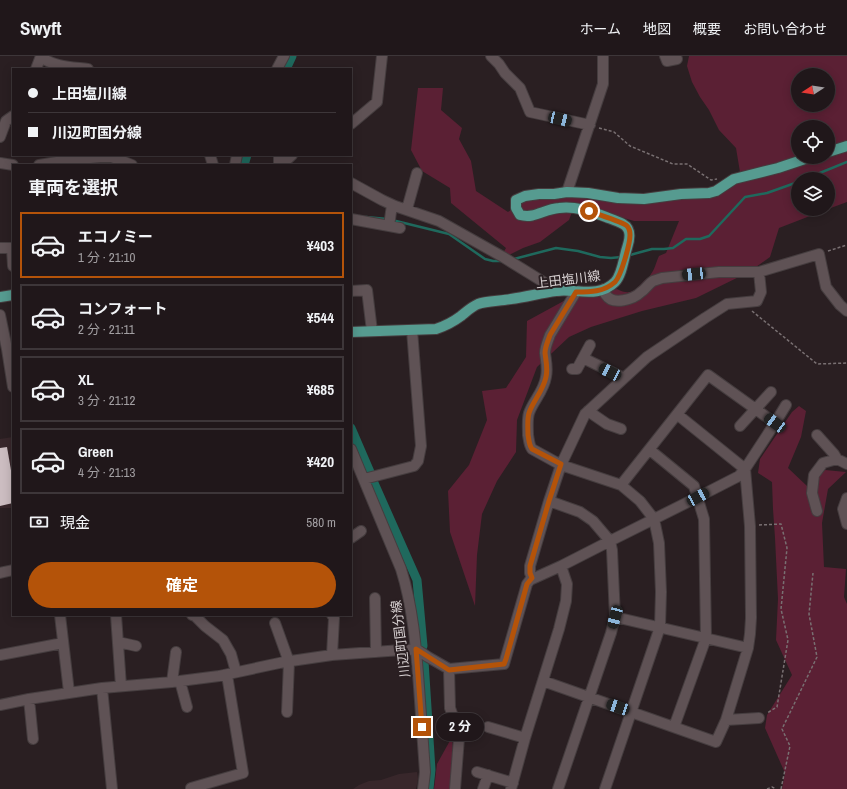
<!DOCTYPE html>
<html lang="ja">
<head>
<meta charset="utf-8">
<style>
  body { margin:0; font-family:"Archivo Narrow","Noto Sans JP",sans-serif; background:#282023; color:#f1f3f6; height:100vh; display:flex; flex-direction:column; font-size:15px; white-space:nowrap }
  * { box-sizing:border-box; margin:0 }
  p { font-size:13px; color:#a29fa2 }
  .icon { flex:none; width:22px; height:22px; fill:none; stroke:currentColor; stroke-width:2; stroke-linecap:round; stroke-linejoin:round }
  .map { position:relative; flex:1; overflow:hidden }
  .side { position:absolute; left:12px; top:108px; width:340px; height:452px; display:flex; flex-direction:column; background:#20171a; border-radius:0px; box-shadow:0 2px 10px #0003,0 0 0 1px #3d3639 }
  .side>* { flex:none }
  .top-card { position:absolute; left:12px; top:12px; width:340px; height:88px; border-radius:0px; box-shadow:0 2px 10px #0003,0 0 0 1px #3d3639; display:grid; align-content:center; height:88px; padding:0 16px; background:#20171a }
  .needle { width:26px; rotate:258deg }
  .fabs { position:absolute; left:791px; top:12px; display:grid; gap:8px }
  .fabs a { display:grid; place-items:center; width:44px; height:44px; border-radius:50%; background:#20171a; box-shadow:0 2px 10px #0003,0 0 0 1px #3d3639; font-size:20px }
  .end { position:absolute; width:18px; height:18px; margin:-9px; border:5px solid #b45309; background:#fff; box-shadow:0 0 0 2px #fff }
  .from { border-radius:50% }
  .bubble { position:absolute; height:28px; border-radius:14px; background:#20171a; box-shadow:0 2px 10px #0003,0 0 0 1px #3d3639; font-size:13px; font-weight:700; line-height:28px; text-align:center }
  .car { position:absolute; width:12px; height:24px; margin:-12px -6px; border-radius:5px; box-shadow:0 0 3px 1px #0007; background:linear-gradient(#222 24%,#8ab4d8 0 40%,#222 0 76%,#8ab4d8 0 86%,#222 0) }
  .top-card b { display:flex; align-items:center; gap:14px; height:38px; font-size:15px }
  .top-card b+b { border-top:1px solid #3d3639 }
  .top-card i { width:10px; height:10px; background:#f1f3f6 }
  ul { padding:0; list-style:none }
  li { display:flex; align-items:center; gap:12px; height:66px; margin:0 8px 6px; padding:0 8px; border:2px solid #3d3639; border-radius:0px }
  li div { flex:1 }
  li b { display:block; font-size:15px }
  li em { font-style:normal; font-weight:700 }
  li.active { border-color:#b45309 }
  li>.icon { width:36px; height:36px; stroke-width:1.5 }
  h2 { padding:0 16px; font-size:18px; line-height:48px }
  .pay { display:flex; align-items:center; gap:10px; height:44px; padding:0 16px; font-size:15px }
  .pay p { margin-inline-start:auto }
  .action { display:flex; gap:8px; margin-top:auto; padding:8px 16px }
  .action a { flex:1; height:46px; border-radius:24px; background:#b45309; color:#fff; font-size:16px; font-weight:700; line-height:46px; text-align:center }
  header { display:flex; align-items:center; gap:24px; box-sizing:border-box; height:56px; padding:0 20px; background:#20171a; border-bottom:1px solid #3d3639 }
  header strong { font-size:19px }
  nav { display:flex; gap:22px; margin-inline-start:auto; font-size:14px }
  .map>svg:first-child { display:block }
  .built { fill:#38272b }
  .green { fill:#5b2034; fill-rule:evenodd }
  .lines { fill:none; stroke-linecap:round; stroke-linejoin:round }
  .stream { stroke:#1f695d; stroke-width:2.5 }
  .canal { stroke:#1f695d; stroke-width:9 }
  .building { fill:#ccbdc1 }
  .minor-casing { stroke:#453d3f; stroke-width:12 }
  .major-casing { stroke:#453d3f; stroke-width:12 }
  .path { stroke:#797072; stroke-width:1.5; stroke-dasharray:3 2; stroke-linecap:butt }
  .minor { stroke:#5f5255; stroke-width:10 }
  .major { stroke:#569b90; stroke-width:10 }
  .route { stroke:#b45309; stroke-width:5 }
  .labels { text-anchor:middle; stroke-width:4; stroke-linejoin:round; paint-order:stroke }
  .street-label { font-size:13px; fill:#d7d0d1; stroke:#2a1f22 }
</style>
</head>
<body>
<header>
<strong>Swyft</strong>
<nav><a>ホーム</a><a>地図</a><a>概要</a><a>お問い合わせ</a></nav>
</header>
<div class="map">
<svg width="847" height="733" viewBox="0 0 847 733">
  <rect width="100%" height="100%" fill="#2a1f22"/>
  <path class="built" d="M 13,381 L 13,452 L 0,452 L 0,383 Z
    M 417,716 L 418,723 L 416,733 L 353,733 L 359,729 L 369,725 L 381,724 L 399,718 Z"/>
  <path class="green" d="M 689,0 L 847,0 L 847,87 L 828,93 L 828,71 L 798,71 L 798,101 L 777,110 L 740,116 L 736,92 L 719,74 L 709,54 L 700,41 L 692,26 L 687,10 ZM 798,19 L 828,19 L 828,49 L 798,49 Z
    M 418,32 L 443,32 L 441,54 L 462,72 L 459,83 L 471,105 L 476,135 L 508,156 L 525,144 L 538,141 L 681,140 L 817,101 L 828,101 L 828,98 L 847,93 L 847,146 L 828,153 L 828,123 L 798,123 L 798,153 L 828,153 L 779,172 L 770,201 L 749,216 L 696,242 L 642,255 L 591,271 L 569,281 L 537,311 L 517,364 L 516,396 L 497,425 L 482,458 L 477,499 L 475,550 L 450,476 L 448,435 L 469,409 L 487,364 L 482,335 L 506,332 L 526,301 L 527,265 L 571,241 L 608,236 L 617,233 C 630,240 635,235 644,225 C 646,223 650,221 651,218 C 655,213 656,206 659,200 L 666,197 L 679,165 L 634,165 L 590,152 L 575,148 L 569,164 L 540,186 L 523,192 L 507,200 L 503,197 L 506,192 L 451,147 L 450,132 L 422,115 L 411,94 Z
    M 799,350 L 806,355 L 801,381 L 788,412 L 807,430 L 825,414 L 846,416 L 828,433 L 822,467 L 824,511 L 846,513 L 844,541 L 847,548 L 847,733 L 782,733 L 785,717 L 765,672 L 767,659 L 792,619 L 776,584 L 778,543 L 775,482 L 773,453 L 772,426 L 758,417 L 760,403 L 792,356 Z
    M 452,681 L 454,707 L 451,733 L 434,733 L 437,708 Z"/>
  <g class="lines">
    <path class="stream" d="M 805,123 L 847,106
      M 366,161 L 387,163
      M 392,164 L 449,178 L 485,203 L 493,205 L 503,205
      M 630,199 L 652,193 L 664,193 L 673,192 L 686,183 L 700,183 L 709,180 L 745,141 L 767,137 L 798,126
      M 514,203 L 556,192 L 578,195 L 600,201 L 611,202 L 621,201"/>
    <path class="canal" d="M 286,13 L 292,0
      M 244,109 L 247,99
      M 351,372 L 370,416
      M 374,427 L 417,524 L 423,590
      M 424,605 L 431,714 L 429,733"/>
  </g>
  <path class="building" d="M 7,391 L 13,426 L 13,447 L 0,450 L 0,392 Z"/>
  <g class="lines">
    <g class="minor-casing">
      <path id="minor" d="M 491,0 L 499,8 L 505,17 L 520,32 L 530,56 L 590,69
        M 665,0 L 667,5 L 677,3
        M 41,1 C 54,11 73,11 88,13
        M 36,13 L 41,0
        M 277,13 L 284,0
        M 351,68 L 377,46 L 382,0
        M 0,81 L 6,65 L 13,60
        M 210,99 L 213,109
        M 0,107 L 13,109
        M 39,109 L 69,104 L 100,101 L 112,101 L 132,109
        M 235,109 L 237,99
        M 279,109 L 279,99
        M 281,109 L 292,99
        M 351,127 L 382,144 L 395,150 L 439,165 L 503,201 L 558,235
        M 567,136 L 603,28 L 603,0
        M 407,153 L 417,117
        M 351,163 L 400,172
        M 389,170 L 392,149
        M 0,192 L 12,192 L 13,210
        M 604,233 C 604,235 605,238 606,239 C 613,250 634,243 641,236 C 646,233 648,228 653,225 C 656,224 659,223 662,222 L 719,216 L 759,216 L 819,198 L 826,231 L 840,249 L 847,255
        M 351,235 L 367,234 L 372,275
        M 576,236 L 550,279 C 548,285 545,291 545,297 C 546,305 548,313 546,321 C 544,335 533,345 529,357 C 527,364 528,372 528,379 C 529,384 529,389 532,393 L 561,409 L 621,429 L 640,445 L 654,463 L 659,487 L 661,536 L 660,571 L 605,733
        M 0,259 L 7,293 L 13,331
        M 583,302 L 624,322
        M 572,313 L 577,313 L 590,289
        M 588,355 L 607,368 L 621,373
        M 775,367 L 786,349
        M 740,370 L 771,336
        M 817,379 L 834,398 L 837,403
        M 351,393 L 401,513 C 413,551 416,591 419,631 C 421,659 423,688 425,716 L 423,733
        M 650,394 L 694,430 L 704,463 L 706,582 L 674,671
        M 364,423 L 414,410 L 418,405 L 421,390 L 412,274
        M 847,442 L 843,453 L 847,468
        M 549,445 L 580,456 L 593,465 L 610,485 L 612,494 L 615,561 L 611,577 L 558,733
        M 817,455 L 812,437 L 814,419 L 823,407 L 837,403 L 847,408
        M 351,482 L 361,475
        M 0,517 L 13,514
        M 532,522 L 530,517 L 530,510 L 549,445 L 561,409 L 585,358 L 647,301 L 705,262 L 727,248 L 757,245 L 761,236 L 759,216
        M 375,542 L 376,596
        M 60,559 L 69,636
        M 116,559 L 121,630
        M 192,559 L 195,560 L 205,570 L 223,584 L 231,598 L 236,616
        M 615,561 L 748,592
        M 275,567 L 289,606 L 287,656
        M 118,586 L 136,590
        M 0,599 L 63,587
        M 332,599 L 334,562 L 332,559
        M 449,613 L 450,652 L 458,674 L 459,682 L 455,733
        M 180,625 L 187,651
        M 543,625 L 716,686 L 726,664 L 748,592 L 750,578 L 751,562 L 750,470 L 745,413 L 678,359
        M 172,626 L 176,596
        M 102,632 L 112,733
        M 29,643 L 33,683
        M 0,649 L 29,643 L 102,632 L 172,626 L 219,620 L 284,606 L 332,599 L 416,593 L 428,601 L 449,613 L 504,608 L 527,528 L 530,524 L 561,510 L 610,485 L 698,441 L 739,420 L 745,413 L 775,367 L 708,319 L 621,429
        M 726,664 L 759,662
        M 488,671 L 525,682
        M 477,716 L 513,727
        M 191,732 L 243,717 L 227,619
        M 483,733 L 488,719
        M 511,733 L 525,682 L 559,573 L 566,545 L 567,528 L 561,510"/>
    </g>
    <g class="major-casing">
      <path id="major" d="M 828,96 L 847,90
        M 0,241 L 13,239
        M 351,276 L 436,273 C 445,270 453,266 461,260 C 466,256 471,251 478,248 C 486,245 502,245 511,243 C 526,241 541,237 556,235 C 576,232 598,243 615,226 C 622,219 624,201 627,192 C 630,183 632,173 623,168 C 617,165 611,163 606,161 C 590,155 575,150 559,152 C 544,153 535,163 520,159 L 516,152 L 516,144 L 525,140 L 539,138 L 554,138 L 567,136 L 588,137 L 618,142 L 644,143 L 681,138 L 709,137 L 716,135 L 734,123 L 778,112 L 811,101"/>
    </g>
    <path class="path" d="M 599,72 L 614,76 L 630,90 L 673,108 L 687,108 L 711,124 L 717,123
      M 828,195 L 847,189
      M 752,255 L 817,308 L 847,307
      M 759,469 L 781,468 L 787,492 L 781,553 L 788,584 L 777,651 L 767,657
      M 767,733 L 772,731 L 776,733
      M 781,733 L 790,690 L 782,673 L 817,601 L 809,558 L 813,517"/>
    <use href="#minor" class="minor"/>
    <use href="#major" class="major"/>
  </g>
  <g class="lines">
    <path class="route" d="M 422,671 L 416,593 L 449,614 L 504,608 L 506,603 L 527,528 L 532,522 L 530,517 L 530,510 L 549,445 L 561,408 L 532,393 C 529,389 529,384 528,379 C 528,372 527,364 529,357 C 533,345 543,335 546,321 C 548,313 546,305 545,297 C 545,291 548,285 550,279 L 576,236 C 590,236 604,236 615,226 C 621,220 630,188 630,179 C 630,176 629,172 627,170 C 623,166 596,158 589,155"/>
  </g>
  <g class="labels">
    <g class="street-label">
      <text transform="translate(568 223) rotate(-7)" y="5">上田塩川線</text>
      <text transform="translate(400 583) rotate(-97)" y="5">川辺町国分線</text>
    </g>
  </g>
</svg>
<div class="fabs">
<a><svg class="needle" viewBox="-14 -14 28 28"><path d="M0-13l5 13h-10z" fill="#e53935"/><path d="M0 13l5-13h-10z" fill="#a29fa2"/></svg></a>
<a><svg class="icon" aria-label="locate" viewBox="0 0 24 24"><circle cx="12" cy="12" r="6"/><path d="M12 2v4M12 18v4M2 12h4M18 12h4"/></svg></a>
<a><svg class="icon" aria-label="layers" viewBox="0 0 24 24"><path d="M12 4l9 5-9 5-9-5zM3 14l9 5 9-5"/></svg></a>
</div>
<i class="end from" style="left:589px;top:155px"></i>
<i class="end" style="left:422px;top:671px"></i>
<div class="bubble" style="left:436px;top:657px;width:48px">2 分</div>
<i class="car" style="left:560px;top:63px;rotate:103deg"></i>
<i class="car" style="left:694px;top:218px;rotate:264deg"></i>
<i class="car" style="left:610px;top:316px;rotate:297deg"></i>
<i class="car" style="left:775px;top:367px;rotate:306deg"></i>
<i class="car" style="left:698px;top:441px;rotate:62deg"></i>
<i class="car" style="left:615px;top:561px;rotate:195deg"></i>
<i class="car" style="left:618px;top:651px;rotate:289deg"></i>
<div class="top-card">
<b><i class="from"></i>上田塩川線</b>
<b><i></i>川辺町国分線</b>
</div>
<section class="side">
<h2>車両を選択</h2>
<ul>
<li class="active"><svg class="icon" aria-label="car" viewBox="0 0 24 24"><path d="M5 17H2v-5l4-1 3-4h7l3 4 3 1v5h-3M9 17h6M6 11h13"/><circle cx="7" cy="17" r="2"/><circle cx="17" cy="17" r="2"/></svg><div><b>エコノミー</b><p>1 分 · 21:10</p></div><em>¥403</em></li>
<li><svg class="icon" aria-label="car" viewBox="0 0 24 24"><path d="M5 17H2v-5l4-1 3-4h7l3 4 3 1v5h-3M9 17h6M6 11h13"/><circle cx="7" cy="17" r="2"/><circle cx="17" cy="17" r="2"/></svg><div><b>コンフォート</b><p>2 分 · 21:11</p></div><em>¥544</em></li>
<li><svg class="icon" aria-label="car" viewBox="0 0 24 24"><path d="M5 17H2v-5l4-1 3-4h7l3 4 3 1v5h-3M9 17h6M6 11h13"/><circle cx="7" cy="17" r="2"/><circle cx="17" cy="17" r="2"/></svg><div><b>XL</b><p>3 分 · 21:12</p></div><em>¥685</em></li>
<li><svg class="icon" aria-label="car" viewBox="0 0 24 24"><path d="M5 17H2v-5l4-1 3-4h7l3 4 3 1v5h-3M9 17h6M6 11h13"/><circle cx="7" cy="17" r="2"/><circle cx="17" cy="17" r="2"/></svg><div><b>Green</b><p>4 分 · 21:13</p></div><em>¥420</em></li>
</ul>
<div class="pay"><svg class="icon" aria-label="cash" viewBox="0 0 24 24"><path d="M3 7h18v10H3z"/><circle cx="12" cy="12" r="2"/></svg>現金<p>580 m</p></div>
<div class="action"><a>確定</a></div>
</section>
</div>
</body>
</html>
